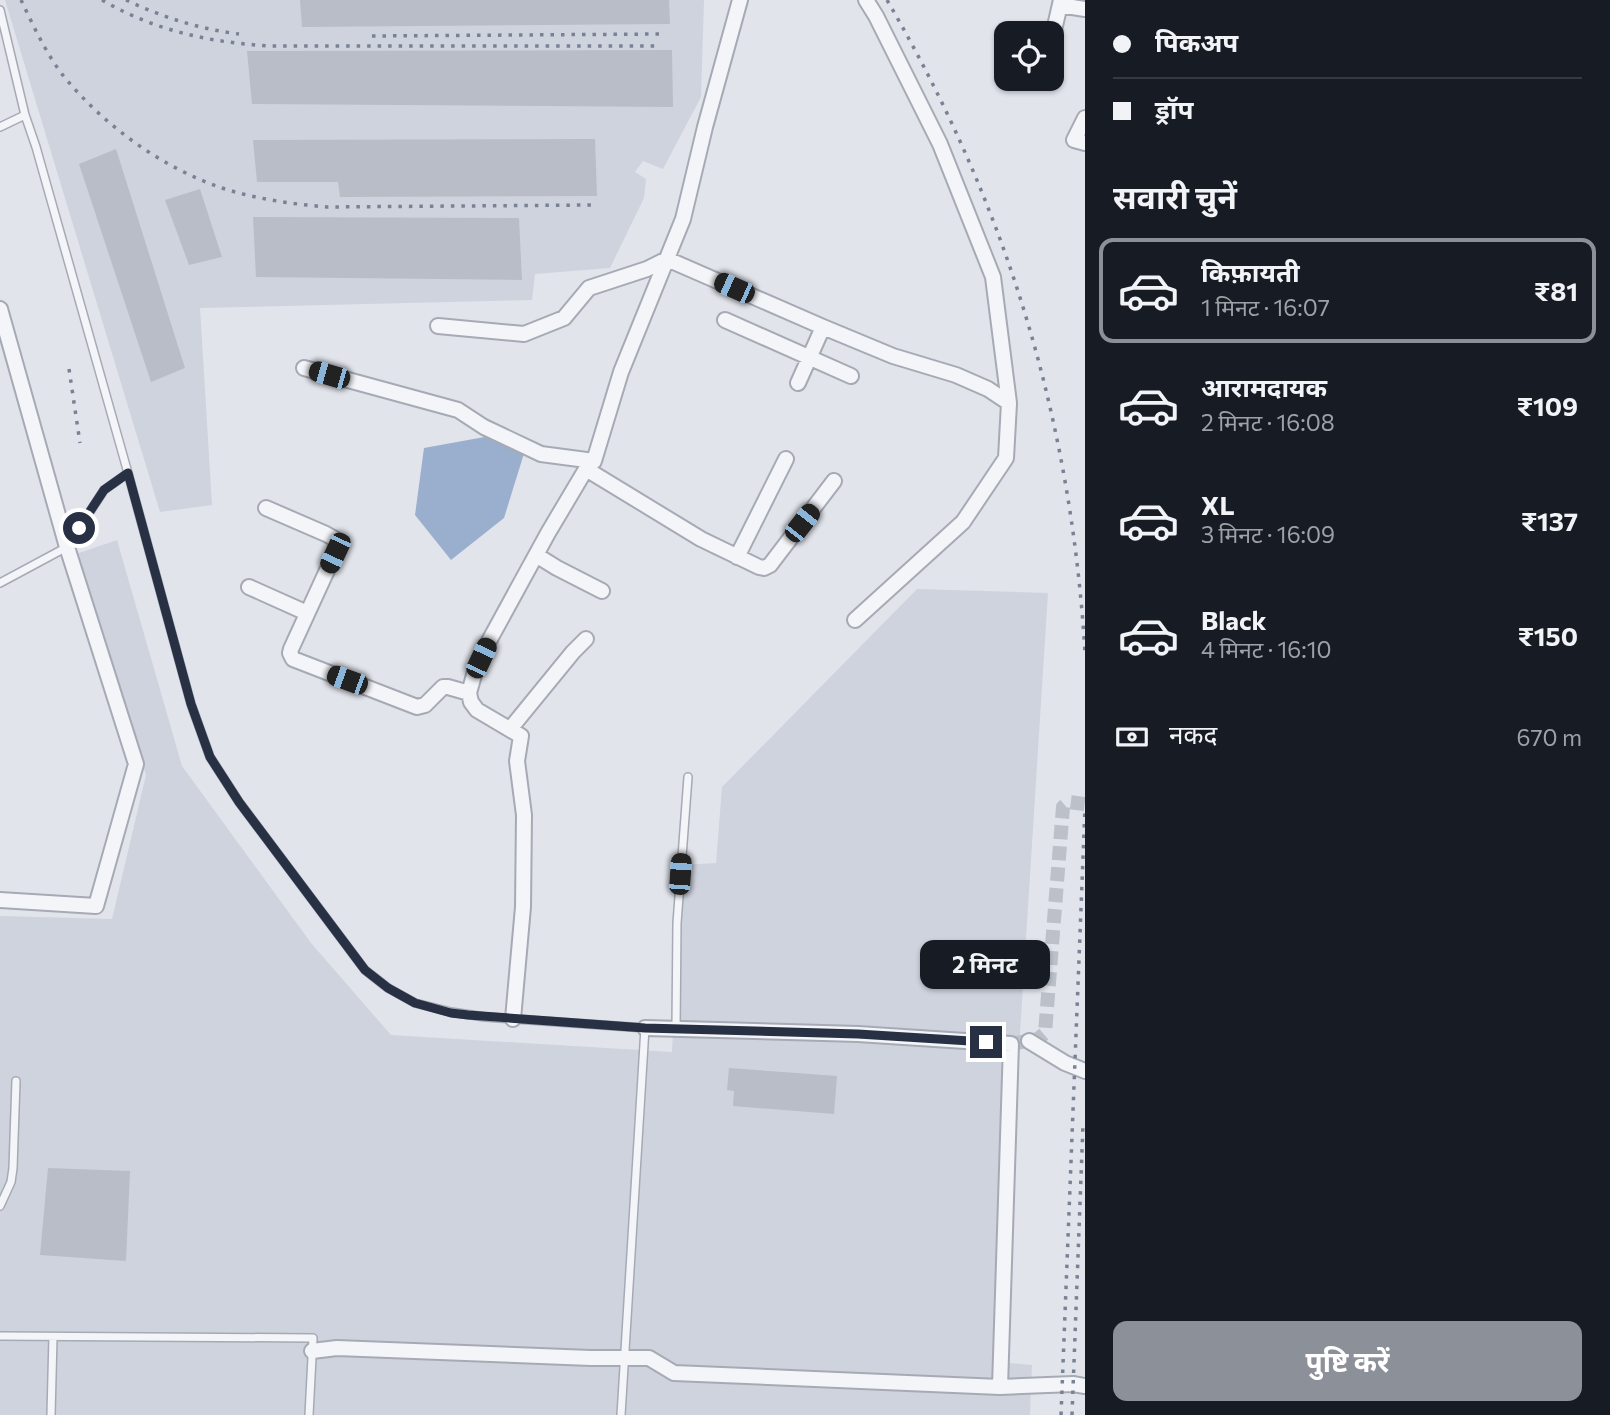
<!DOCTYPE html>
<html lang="hi">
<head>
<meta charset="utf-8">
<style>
  body { margin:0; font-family:Commissioner,"Noto Sans Devanagari",sans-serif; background:#242831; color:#f1f3f6; height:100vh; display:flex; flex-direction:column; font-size:26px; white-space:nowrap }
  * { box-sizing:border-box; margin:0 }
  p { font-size:23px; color:#9ea1a6 }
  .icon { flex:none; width:38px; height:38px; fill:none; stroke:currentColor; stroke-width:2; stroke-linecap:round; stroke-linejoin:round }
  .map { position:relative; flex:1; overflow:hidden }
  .sheet { display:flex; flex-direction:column; background:#171b24; width:525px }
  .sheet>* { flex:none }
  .guide { display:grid; align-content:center; height:154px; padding:0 28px; background:#171b24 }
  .controls { position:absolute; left:994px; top:21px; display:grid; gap:14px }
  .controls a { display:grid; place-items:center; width:70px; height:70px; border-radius:14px; background:#171b24; box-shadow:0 2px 5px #0004; font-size:35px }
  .end { position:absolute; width:32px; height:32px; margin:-16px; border:9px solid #283043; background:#fff; box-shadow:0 0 0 4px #fff }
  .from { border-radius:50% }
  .bubble { position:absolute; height:49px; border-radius:14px; background:#171b24; box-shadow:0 2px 5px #0004; font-size:23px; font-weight:700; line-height:49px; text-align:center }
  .car { position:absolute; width:21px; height:42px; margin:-21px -10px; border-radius:9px; box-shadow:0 0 5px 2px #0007; background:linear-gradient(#222 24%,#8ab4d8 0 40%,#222 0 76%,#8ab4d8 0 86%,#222 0) }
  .guide b { display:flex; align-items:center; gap:24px; height:66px; font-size:26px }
  .guide b+b { border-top:2px solid #363941 }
  .guide i { width:18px; height:18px; background:#f1f3f6 }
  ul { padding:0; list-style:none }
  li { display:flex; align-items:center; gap:21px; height:105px; margin:0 14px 10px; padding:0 14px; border:4px solid transparent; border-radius:14px }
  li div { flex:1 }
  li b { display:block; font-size:26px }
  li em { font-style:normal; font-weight:700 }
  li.selected { border-color:#8c9099 }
  li>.icon { width:63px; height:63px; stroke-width:1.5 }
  h2 { padding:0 28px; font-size:32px; line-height:84px }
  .pay { display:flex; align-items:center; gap:18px; height:77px; padding:0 28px; font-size:26px }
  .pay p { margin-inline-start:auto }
  .primary-button { display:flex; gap:14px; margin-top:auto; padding:14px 28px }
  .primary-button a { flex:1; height:80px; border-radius:14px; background:#8c9099; color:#fff; font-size:28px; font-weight:700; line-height:80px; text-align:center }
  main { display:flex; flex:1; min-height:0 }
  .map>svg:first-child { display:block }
  .built { fill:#cfd3dd }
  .water { fill:#9aafcd }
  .building { fill:#b8bdc8 }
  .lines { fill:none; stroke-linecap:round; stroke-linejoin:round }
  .minor-tunnel { stroke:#bcc0c9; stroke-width:14; stroke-dasharray:14 7; stroke-linecap:butt }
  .service-casing { stroke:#a6aab5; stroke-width:10 }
  .minor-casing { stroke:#a6aab5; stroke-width:18 }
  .service { stroke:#f4f5f8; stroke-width:7 }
  .minor { stroke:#f4f5f8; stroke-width:14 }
  .rail { stroke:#798295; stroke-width:3.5; stroke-dasharray:3.5 7; stroke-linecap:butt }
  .route { stroke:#283043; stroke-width:9 }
</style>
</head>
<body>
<main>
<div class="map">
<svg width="1085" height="1415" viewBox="0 0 1085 1415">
  <rect width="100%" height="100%" fill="#e1e4eb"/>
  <path class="built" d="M 5,0 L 704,0 L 701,97 L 663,169 L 643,161 L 635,172 L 646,179 L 644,198 L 610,268 L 535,274 L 532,300 L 200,308 L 212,505 L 160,512 Z
    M 117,540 L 182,766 L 311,943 L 391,1035 L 672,1052 L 681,865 L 716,863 L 722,787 L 917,589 L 1048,593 L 999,1362 L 1032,1365 L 1030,1415 L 0,1415 L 0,916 L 112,919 L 146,775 L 76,554 Z"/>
  <path class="water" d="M 490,436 L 526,447 L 504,518 L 451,560 L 415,515 L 424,448 Z"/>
  <path class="building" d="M 300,0 L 669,0 L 670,24 L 302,27 Z
    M 672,50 L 673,107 L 252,104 L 247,51 Z
    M 595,139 L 597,196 L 340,197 L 338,182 L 257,182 L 253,140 Z
    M 116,149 L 185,368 L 151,382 L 79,164 Z
    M 200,189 L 222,257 L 189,265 L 165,200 Z
    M 253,217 L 519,218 L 522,280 L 256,277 Z
    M 729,1068 L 837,1076 L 834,1114 L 733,1106 L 734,1091 L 727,1090 Z
    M 48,1168 L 130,1171 L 126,1261 L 40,1255 Z"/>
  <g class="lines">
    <path class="minor-tunnel" d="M 1011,1044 L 1038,1039 L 1045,1033 L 1063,807 L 1069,802 L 1085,804"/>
    <g class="service-casing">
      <path id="service" d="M 0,10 L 25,115 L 36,147 L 128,473 L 191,704 L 210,757 L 239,802 L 365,970 L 388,988 L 415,1003 L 451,1012 L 485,1017 L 645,1028 L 621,1415
        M 0,127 L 25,115
        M 0,583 L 67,547 L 104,490 L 128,473
        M 676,1029 L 677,923 L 688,777
        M 0,1206 L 11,1182 L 13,1168 L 16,1081
        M 0,1336 L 313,1338 L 309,1415
        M 51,1415 L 53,1337"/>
    </g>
    <g class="minor-casing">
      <path id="minor" d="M 1060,5 L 1085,9
        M 1052,39 L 1061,0
        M 1085,118 L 1074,140 L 1085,143
        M 0,309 L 67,547 L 136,764 L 96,906 L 0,900
        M 725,320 L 851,376
        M 438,326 L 524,334 L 564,318 L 589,288 L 647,269 L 667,259 L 823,327 L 893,356 L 956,375 L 988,389 L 1009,403
        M 304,368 L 458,410 L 484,427 L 541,454 L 594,461
        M 798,383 L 823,327
        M 586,469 L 701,539 L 759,567 L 764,568 L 770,565 L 834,481
        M 266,508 L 326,534 L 335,539 L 336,545 L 335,553 L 291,649 L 290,653 L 293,659 L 417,707 L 425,705 L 443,687 L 448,687 L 469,693
        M 536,555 L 557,568 L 602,591
        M 737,557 L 786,459
        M 249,587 L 307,613
        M 855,620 L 963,522 L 1006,458 L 1009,403 L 993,277 L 940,144 L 876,16 L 866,0
        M 510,729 L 573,652 L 586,639
        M 513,1019 L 523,907 L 524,815 L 517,761 L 521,736 L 477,710 L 471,702 L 469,693 L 474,675 L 489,641 L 548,533 L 586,469 L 594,461 L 621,372 L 683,219 L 705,127 L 740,0
        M 645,1028 L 858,1034 L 1011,1044 L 1000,1387
        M 1029,1041 L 1065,1063 L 1085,1071
        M 312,1351 L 337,1348 L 591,1358 L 649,1358 L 674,1373 L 1000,1387 L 1073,1384 L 1085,1386"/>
    </g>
    <use href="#service" class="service"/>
    <use href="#minor" class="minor"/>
    <path class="rail" d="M 21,0 C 34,27 47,56 66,79 C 106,127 163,168 222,188 C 256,199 292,204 327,207 L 592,205
      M 102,0 C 155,31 212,43 272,46 L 661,46
      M 126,0 C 162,17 199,29 239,34
      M 887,0 C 1006,204 1071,418 1085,653
      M 372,36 L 661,34
      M 69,369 L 80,443
      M 1061,1415 L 1085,807
      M 1072,1415 L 1083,1124"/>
  </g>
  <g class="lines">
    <path class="route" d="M 79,528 L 104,490 L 128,473 L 191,704 L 210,757 L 239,802 L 365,970 L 388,988 L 415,1003 L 451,1013 L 468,1015 L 645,1028 L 858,1034 L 986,1042"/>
  </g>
</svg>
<div class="controls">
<a><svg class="icon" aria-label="locate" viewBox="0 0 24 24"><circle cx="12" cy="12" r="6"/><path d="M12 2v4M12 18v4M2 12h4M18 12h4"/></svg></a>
</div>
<i class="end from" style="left:79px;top:528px"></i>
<i class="end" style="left:986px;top:1042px"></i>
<div class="bubble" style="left:920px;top:940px;width:130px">2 मिनट</div>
<i class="car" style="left:734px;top:288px;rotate:294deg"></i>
<i class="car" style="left:329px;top:375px;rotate:286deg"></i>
<i class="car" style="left:802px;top:523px;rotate:38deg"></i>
<i class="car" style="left:335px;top:553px;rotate:205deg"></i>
<i class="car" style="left:481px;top:658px;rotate:25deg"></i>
<i class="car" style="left:347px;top:680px;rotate:290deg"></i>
<i class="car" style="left:680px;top:874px;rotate:4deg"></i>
</div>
<section class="sheet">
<div class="guide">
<b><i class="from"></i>पिकअप</b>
<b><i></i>ड्रॉप</b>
</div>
<h2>सवारी चुनें</h2>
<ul>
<li class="selected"><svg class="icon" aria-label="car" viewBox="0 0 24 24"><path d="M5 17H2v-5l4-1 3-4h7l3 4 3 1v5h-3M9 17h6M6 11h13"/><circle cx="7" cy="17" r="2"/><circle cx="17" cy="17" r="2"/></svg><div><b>किफ़ायती</b><p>1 मिनट · 16:07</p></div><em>₹81</em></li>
<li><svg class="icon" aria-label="car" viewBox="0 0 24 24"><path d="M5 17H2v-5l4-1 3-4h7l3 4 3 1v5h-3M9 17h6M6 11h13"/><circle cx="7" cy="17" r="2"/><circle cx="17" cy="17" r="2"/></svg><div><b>आरामदायक</b><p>2 मिनट · 16:08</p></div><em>₹109</em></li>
<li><svg class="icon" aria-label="car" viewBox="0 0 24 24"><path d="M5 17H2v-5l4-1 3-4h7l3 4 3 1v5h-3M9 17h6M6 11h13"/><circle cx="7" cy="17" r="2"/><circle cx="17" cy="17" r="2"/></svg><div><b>XL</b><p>3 मिनट · 16:09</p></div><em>₹137</em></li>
<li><svg class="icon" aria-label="car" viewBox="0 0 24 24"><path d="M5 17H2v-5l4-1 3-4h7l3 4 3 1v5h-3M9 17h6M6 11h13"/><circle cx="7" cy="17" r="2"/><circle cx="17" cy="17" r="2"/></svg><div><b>Black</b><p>4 मिनट · 16:10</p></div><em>₹150</em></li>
</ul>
<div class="pay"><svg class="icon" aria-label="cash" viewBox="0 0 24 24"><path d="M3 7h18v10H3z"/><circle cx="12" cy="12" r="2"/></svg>नकद<p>670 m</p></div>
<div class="primary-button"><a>पुष्टि करें</a></div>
</section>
</main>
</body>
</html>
